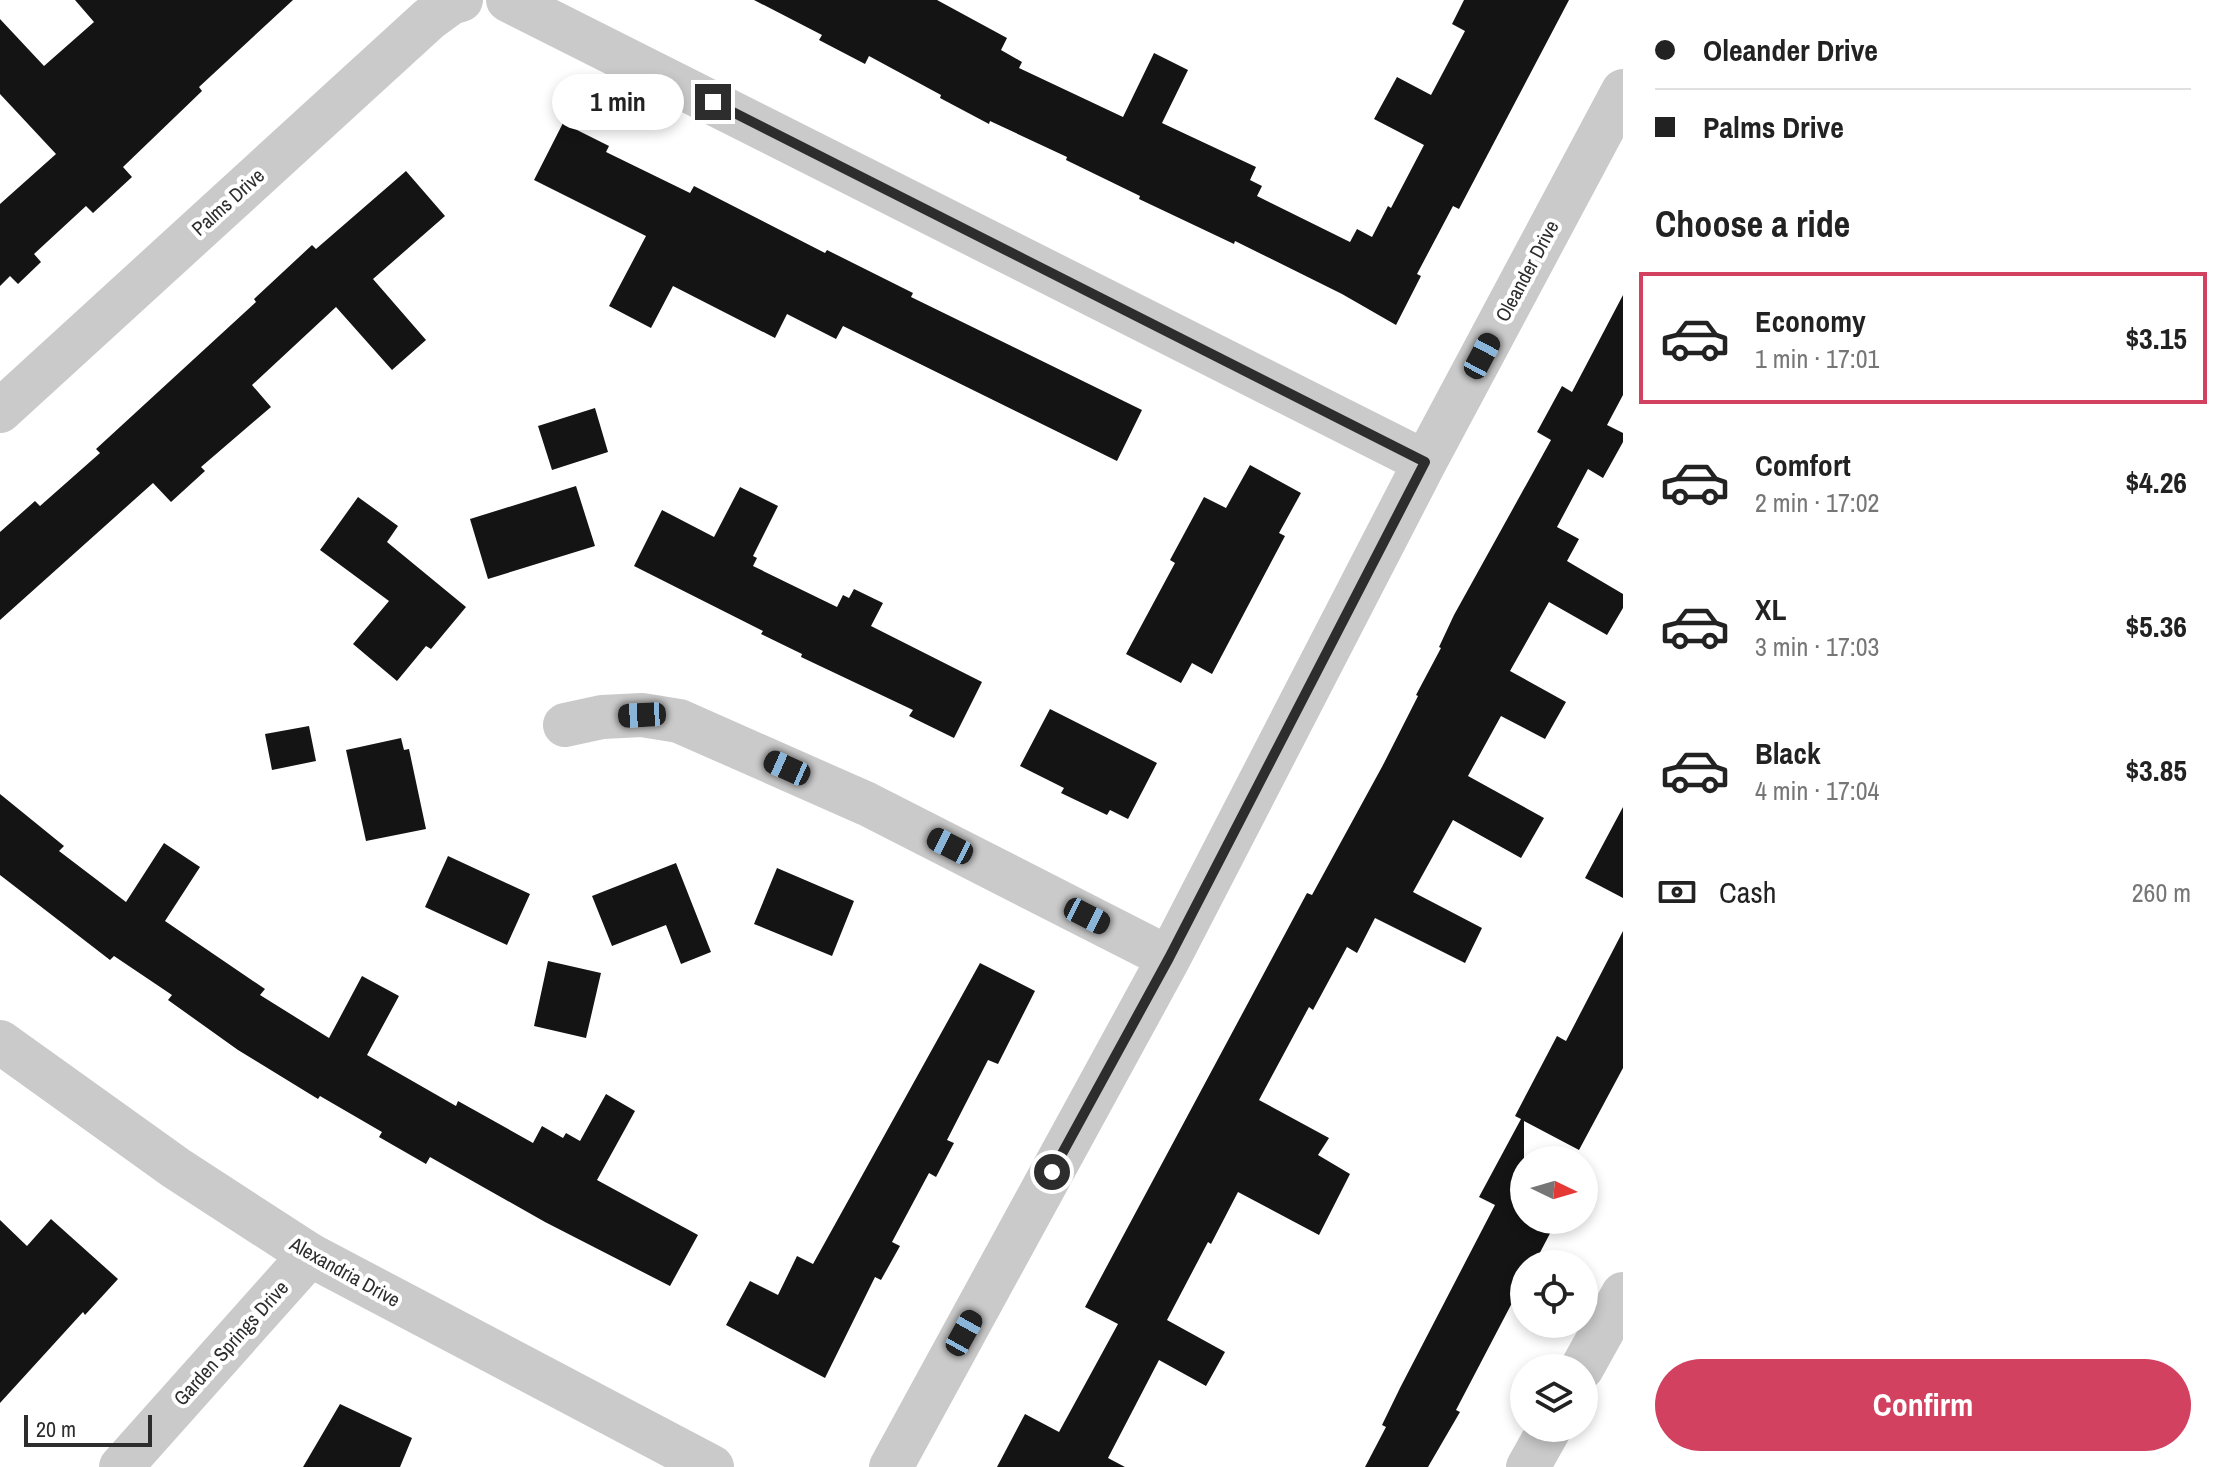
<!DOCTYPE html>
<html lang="en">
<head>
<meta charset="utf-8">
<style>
  body { margin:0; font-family:"Archivo Narrow",sans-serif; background:#f2f2f2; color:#222; height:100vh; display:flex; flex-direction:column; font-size:30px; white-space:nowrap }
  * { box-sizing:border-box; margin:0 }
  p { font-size:26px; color:#767676 }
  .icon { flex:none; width:44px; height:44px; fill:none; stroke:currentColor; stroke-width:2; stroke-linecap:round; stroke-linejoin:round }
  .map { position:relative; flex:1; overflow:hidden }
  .side { display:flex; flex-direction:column; background:#fff; width:600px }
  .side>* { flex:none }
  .top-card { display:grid; align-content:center; height:176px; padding:0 32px; background:#fff }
  .needle { width:52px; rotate:95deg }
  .controls { position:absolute; left:1510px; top:1146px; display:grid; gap:16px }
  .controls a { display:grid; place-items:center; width:88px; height:88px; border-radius:50%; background:#fff; box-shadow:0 4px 12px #0003; font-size:40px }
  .scale { position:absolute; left:24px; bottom:20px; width:128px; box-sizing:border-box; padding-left:8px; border:4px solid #2d2d2d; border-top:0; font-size:22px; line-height:28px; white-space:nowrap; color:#2d2d2d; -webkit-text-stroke:6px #fff; paint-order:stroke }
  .end { position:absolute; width:36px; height:36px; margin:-18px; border:10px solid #2d2d2d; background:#fff; box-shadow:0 0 0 4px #fff }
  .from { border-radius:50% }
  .bubble { position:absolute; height:56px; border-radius:28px; background:#fff; box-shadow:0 4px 12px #0003; font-size:26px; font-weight:700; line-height:56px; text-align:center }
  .car { position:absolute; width:24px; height:48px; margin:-24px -12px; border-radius:10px; box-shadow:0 0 6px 2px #0007; background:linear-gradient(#222 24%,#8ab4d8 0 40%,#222 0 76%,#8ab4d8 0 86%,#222 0) }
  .top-card b { display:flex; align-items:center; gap:28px; height:76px; font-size:30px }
  .top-card b+b { border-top:2px solid #e0e0e0 }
  .top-card i { width:20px; height:20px; background:#222 }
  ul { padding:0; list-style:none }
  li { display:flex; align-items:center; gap:24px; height:132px; margin:0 16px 12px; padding:0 16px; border:4px solid transparent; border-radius:0px }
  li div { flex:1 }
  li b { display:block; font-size:30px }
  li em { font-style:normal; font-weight:700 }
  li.current { border-color:#d24160 }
  li>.icon { width:72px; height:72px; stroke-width:1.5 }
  h2 { padding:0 32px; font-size:36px; line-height:96px }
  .pay { display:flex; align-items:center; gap:20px; height:88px; padding:0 32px; font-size:30px }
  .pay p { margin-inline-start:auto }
  .button { display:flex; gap:16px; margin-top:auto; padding:16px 32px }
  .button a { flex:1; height:92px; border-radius:48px; background:#d24160; color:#fff; font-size:32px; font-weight:700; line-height:92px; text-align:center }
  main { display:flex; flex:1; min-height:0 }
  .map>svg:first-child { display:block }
  .building { fill:#141414 }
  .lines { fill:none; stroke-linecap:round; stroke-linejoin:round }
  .minor { stroke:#cacaca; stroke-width:44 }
  .tertiary { stroke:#cacaca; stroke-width:44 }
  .route { stroke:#2d2d2d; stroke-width:10 }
  .labels { text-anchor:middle; stroke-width:8; stroke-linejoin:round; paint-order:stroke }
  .street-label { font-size:20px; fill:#2d2d2d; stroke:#fff }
</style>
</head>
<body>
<main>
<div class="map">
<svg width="1623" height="1467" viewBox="0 0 1623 1467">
  <rect width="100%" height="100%" fill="#fff"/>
  <path class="building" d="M 75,0 L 293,0 L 199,87 L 202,91 L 123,167 L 132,177 L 93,213 L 86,206 L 34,254 L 41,262 L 18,284 L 10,276 L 0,286 L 0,204 L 56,154 L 0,94 L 0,19 L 44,66 L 94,22 Z
    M 754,0 L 937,0 L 1007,38 L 1001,50 L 1022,62 L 1019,68 L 1123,117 L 1154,53 L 1188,70 L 1162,123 L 1256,167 L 1250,180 L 1262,186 L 1257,196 L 1350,242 L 1357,229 L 1372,237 L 1388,206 L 1391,208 L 1424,145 L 1374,119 L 1397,77 L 1431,95 L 1465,31 L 1452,24 L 1464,0 L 1569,0 L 1459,209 L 1453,206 L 1417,274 L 1421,276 L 1396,325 L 1342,294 L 1235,241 L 1234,244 L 1139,199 L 1140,196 L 1066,160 L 1067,157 L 990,121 L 989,124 L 940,98 L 941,95 L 869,56 L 865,64 L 819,40 L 822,35 Z
    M 563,123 L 609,146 L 606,152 L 690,193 L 694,186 L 825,253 L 827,250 L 913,293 L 911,297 L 1142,410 L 1117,461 L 843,326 L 836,339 L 787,314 L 775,338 L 673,286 L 651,328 L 609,306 L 646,236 L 534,180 Z
    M 406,171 L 445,216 L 373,279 L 426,340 L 392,370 L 336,307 L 252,385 L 271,407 L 201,467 L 205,471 L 171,502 L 153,483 L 0,620 L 0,532 L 35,501 L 40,506 L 100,453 L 96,449 L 256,302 L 254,299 L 312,245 L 316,249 Z
    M 1623,295 L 1623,395 L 1607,425 L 1623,433 L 1623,442 L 1603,478 L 1588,469 L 1557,527 L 1579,539 L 1567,561 L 1623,594 L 1623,608 L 1607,635 L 1549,602 L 1510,671 L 1566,702 L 1545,739 L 1501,716 L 1468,776 L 1544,818 L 1521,858 L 1453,820 L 1413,892 L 1482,928 L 1465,963 L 1375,918 L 1357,953 L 1347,947 L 1313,1010 L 1309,1007 L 1259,1100 L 1329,1138 L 1318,1155 L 1350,1174 L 1319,1235 L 1238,1192 L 1211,1244 L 1208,1242 L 1167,1320 L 1225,1352 L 1206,1386 L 1159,1360 L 1108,1458 L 1125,1467 L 997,1467 L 1025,1414 L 1059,1432 L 1118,1324 L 1085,1307 L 1307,893 L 1312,895 L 1383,765 L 1418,696 L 1416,695 L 1441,648 L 1439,647 L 1454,615 L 1551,440 L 1537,432 L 1562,386 L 1572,392 Z
    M 595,408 L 608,452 L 552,470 L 538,426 Z
    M 1250,465 L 1301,493 L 1279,533 L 1285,536 L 1212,674 L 1192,663 L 1181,683 L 1126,654 L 1175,563 L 1170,560 L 1204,497 L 1226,508 Z
    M 576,486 L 595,546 L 488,579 L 470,519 Z
    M 740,487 L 778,506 L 753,556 L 757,558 L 753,566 L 837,607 L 843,595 L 849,598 L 854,589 L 883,603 L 871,626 L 982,682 L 954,738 L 909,716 L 913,710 L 801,657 L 802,654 L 761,634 L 763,631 L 634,566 L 662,510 L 714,537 Z
    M 358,497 L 398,526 L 387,542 L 466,607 L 431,649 L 426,646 L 397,681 L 353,644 L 389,601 L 320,550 Z
    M 1050,709 L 1157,763 L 1128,819 L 1110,810 L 1107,815 L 1061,793 L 1064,788 L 1020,766 Z
    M 309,726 L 316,761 L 272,770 L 265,734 Z
    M 401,738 L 404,750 L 409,749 L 426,829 L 366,841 L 346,750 Z
    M 0,794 L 64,846 L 59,851 L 126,902 L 164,843 L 200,867 L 165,921 L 265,989 L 260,995 L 329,1038 L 362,976 L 399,996 L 367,1055 L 456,1106 L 458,1101 L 533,1143 L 542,1126 L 563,1138 L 566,1133 L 580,1141 L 606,1094 L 635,1111 L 597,1180 L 698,1235 L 670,1286 L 545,1222 L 430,1157 L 426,1164 L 379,1137 L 382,1132 L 320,1096 L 318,1099 L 238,1050 L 168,1000 L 172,995 L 114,956 L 110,960 L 0,875 Z
    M 1623,807 L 1623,898 L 1585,878 Z
    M 448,856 L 530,894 L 507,945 L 425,907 Z
    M 676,863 L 711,952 L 681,964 L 666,925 L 612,946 L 592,896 Z
    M 777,868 L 854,901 L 832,956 L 754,924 Z
    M 1623,931 L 1623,1068 L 1579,1150 L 1524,1121 L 1524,1220 L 1557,1220 L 1534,1264 L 1524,1264 L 1524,1280 L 1456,1410 L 1460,1412 L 1428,1467 L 1365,1467 L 1386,1427 L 1382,1425 L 1400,1388 L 1495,1205 L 1479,1197 L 1521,1119 L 1515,1116 L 1557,1036 L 1566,1041 Z
    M 548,961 L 601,973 L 586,1038 L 534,1026 Z
    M 980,963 L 1035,991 L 998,1064 L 988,1060 L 947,1140 L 954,1143 L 936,1177 L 929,1173 L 892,1242 L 900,1246 L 881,1280 L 875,1277 L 825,1378 L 726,1325 L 750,1281 L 778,1295 L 797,1256 L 813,1264 Z
    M 51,1219 L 118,1279 L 85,1315 L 83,1312 L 0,1403 L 0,1220 L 27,1246 Z
    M 340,1404 L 412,1438 L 400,1467 L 303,1467 Z"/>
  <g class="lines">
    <path class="minor" d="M 508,0 L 1425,462
      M 0,411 L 429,19 L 451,3 L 461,0
      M 565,725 L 602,717 L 642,715 L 679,721 L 867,804 L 1169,958
      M 1582,1368 L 1623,1294
      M 121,1467 L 310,1255
      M 891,1467 L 1169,958 L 1425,462 L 1623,91
      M 1528,1467 L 1550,1428"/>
    <path class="tertiary" d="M 0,1042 L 176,1168 L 310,1255 L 712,1467"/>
  </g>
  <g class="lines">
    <path class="route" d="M 713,102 L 1425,462 L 1169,958 L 1052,1172"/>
  </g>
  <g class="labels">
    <g class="street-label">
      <text transform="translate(228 202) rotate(-42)" y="7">Palms Drive</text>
      <text transform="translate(1527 271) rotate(-62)" y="7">Oleander Drive</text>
      <text transform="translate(345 1272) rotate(29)" y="7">Alexandria Drive</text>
      <text transform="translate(231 1343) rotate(-48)" y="7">Garden Springs Drive</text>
    </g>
  </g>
</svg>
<div class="controls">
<a><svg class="needle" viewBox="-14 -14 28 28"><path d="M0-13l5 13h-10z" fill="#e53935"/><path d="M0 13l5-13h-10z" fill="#767676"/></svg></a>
<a><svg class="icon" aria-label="locate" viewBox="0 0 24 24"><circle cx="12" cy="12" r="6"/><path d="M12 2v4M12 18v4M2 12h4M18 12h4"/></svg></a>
<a><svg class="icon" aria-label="layers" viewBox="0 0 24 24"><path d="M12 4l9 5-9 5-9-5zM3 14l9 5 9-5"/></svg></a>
</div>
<div class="scale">20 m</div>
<i class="end from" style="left:1052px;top:1172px"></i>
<i class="end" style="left:713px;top:102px"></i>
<div class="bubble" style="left:552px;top:74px;width:132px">1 min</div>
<i class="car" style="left:1482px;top:356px;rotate:28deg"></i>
<i class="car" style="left:642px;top:715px;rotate:267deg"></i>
<i class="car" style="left:787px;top:768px;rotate:294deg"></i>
<i class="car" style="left:950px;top:846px;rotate:297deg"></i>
<i class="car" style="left:1087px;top:916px;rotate:117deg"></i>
<i class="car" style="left:964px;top:1333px;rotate:29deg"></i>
</div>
<section class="side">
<div class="top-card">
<b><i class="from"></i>Oleander Drive</b>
<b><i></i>Palms Drive</b>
</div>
<h2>Choose a ride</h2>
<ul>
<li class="current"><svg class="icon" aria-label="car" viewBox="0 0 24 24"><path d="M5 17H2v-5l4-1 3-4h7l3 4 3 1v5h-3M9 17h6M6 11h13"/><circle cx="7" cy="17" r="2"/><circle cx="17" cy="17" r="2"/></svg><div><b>Economy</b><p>1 min · 17:01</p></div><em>$3.15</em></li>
<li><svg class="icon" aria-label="car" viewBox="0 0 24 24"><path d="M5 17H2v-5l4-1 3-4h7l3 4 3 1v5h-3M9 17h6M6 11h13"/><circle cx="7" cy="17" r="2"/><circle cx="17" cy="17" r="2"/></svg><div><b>Comfort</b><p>2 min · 17:02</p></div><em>$4.26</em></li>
<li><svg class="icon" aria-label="car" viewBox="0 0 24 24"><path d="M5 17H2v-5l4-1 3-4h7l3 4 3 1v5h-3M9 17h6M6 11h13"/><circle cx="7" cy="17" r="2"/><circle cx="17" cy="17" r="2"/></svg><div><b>XL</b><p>3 min · 17:03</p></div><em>$5.36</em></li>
<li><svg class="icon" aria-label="car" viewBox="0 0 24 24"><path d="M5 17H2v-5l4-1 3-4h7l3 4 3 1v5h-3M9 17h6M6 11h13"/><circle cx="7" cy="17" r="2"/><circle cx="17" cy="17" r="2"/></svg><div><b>Black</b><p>4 min · 17:04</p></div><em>$3.85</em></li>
</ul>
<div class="pay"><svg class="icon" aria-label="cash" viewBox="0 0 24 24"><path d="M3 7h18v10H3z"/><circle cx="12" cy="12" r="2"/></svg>Cash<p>260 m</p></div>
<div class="button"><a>Confirm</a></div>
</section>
</main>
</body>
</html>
